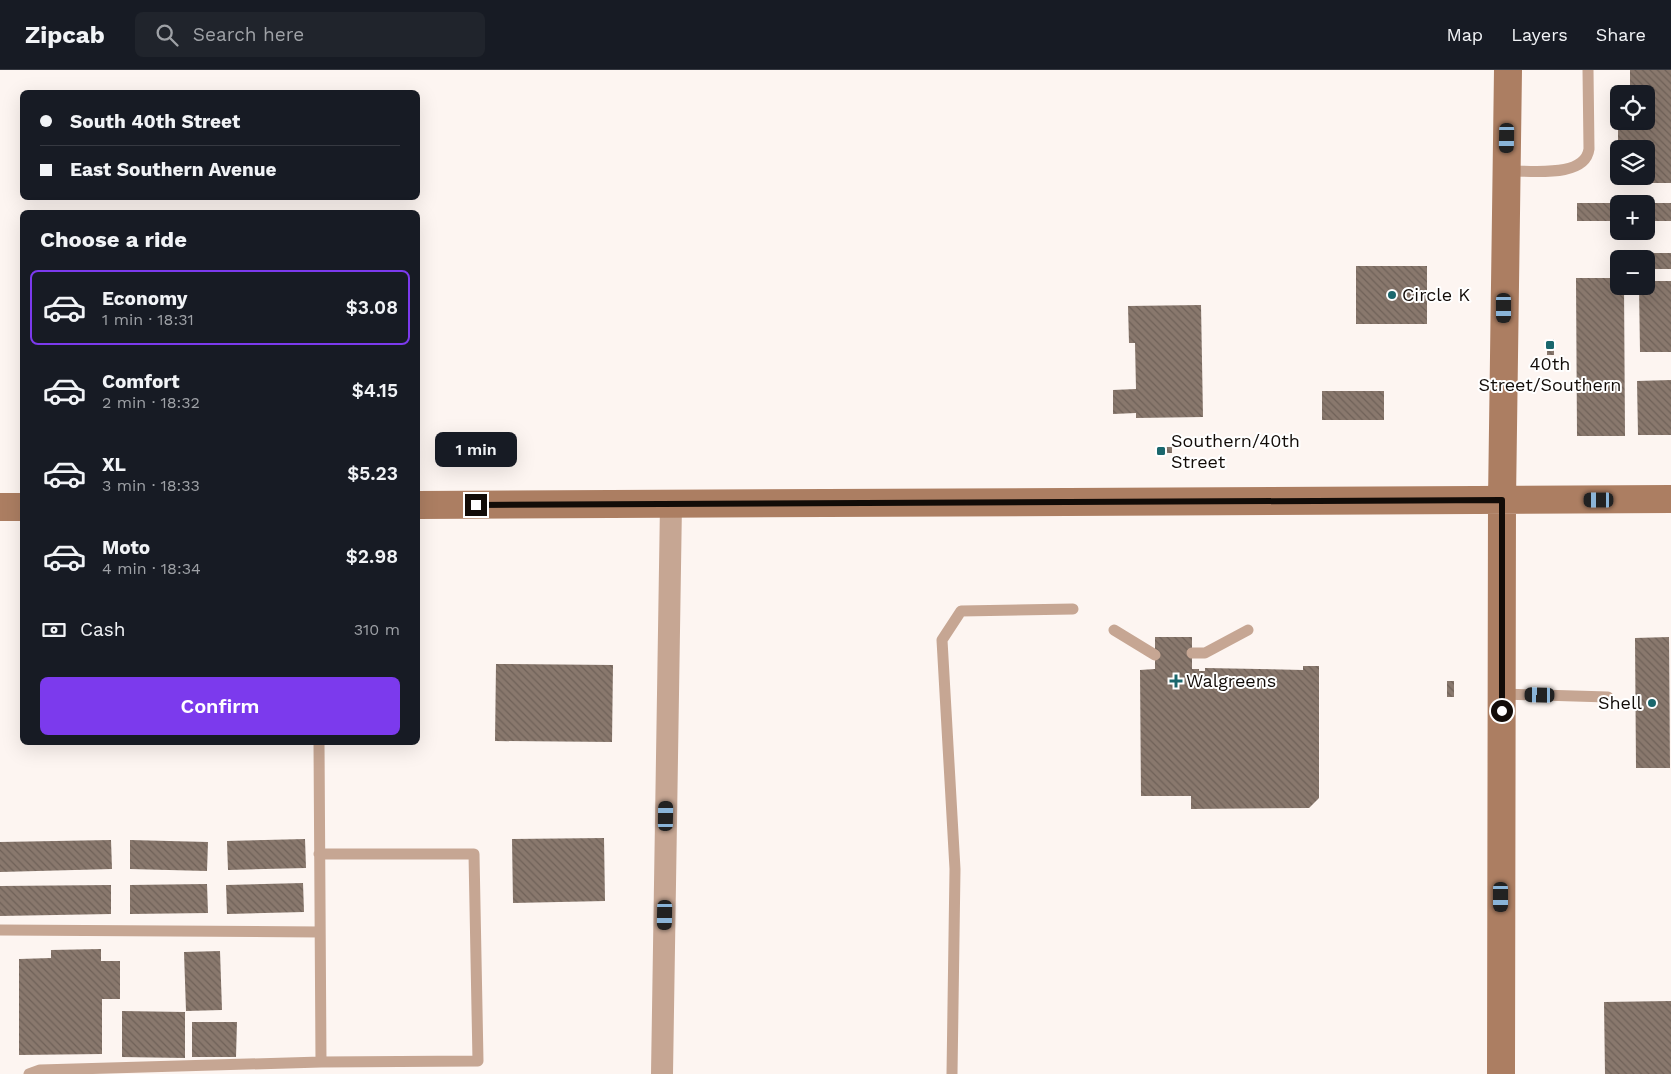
<!DOCTYPE html>
<html lang="en">
<head>
<meta charset="utf-8">
<style>
  body { margin:0; font-family:"Work Sans",sans-serif; background:#20242c; color:#f1f3f6; height:100vh; display:flex; flex-direction:column; font-size:19px; white-space:nowrap }
  * { box-sizing:border-box; margin:0 }
  p { font-size:16px; color:#9ea1a6 }
  .icon { flex:none; width:28px; height:28px; fill:none; stroke:currentColor; stroke-width:2; stroke-linecap:round; stroke-linejoin:round }
  .map { position:relative; flex:1; overflow:hidden }
  .panel { position:absolute; left:20px; top:140px; width:400px; height:535px; display:flex; flex-direction:column; background:#171b24; border-radius:8px; box-shadow:0 5px 20px #0002 }
  .panel>* { flex:none }
  .banner { position:absolute; left:20px; top:20px; width:400px; height:110px; border-radius:8px; box-shadow:0 5px 20px #0002; display:grid; align-content:center; height:110px; padding:0 20px; background:#171b24 }
  .tools { position:absolute; left:1610px; top:15px; display:grid; gap:10px }
  .tools a { display:grid; place-items:center; width:45px; height:45px; border-radius:8px; background:#171b24; box-shadow:0 5px 20px #0002; font-size:25px }
  .end { position:absolute; width:22px; height:22px; margin:-11px; border:6px solid #120c08; background:#fff; box-shadow:0 0 0 2px #fff }
  .from { border-radius:50% }
  .bubble { position:absolute; height:35px; border-radius:8px; background:#171b24; box-shadow:0 5px 20px #0002; font-size:16px; font-weight:600; line-height:35px; text-align:center }
  .car { position:absolute; width:15px; height:30px; margin:-15px -8px; border-radius:6px; box-shadow:0 0 4px 1px #0007; background:linear-gradient(#222 24%,#8ab4d8 0 40%,#222 0 76%,#8ab4d8 0 86%,#222 0) }
  .banner b { display:flex; align-items:center; gap:18px; height:48px; font-size:19px }
  .banner b+b { border-top:1px solid #363941 }
  .banner i { width:12px; height:12px; background:#f1f3f6 }
  ul { padding:0; list-style:none }
  li { display:flex; align-items:center; gap:15px; height:75px; margin:0 10px 8px; padding:0 10px; border:2px solid transparent; border-radius:8px }
  li div { flex:1 }
  li b { display:block; font-size:19px }
  li em { font-style:normal; font-weight:600 }
  li.selected { border-color:#7c3aed }
  li>.icon { width:45px; height:45px; stroke-width:1.5 }
  h2 { padding:0 20px; font-size:22px; line-height:60px }
  .pay { display:flex; align-items:center; gap:12px; height:55px; padding:0 20px; font-size:19px }
  .pay p { margin-inline-start:auto }
  .cta { display:flex; gap:10px; margin-top:auto; padding:10px 20px }
  .cta a { flex:1; height:58px; border-radius:8px; background:#7c3aed; color:#fff; font-size:20px; font-weight:600; line-height:58px; text-align:center }
  header { display:flex; align-items:center; gap:30px; box-sizing:border-box; height:70px; padding:0 25px; background:#171b24; border-bottom:1px solid #363941 }
  header strong { font-size:24px }
  nav { display:flex; gap:28px; margin-inline-start:auto; font-size:18px }
  .search { width:350px; height:45px; background:#20242c; display:flex; align-items:center; gap:12px; box-sizing:border-box; padding:0 18px; border-radius:8px; color:#9ea1a6; font-size:19px }
  .map>svg:first-child { display:block }
  .building { fill:url(#building-back-hatch) }
  .lines { fill:none; stroke-linecap:round; stroke-linejoin:round }
  .service { stroke:#c6a693; stroke-width:11 }
  .minor { stroke:#c6a693; stroke-width:22 }
  .secondary { stroke:#ac7e62; stroke-width:28 }
  .route { stroke:#120c08; stroke-width:6 }
  .poi-dot { fill:#1a676d; stroke:#fff; stroke-width:2 }
  .labels { text-anchor:middle; stroke-width:4; stroke-linejoin:round; paint-order:stroke }
  .poi-label { font-size:18px; fill:#120c08; stroke:#fff; text-anchor:start }
</style>
</head>
<body>
<header>
<strong>Zipcab</strong>
<div class="search"><svg class="icon" aria-label="search" viewBox="0 0 24 24"><circle cx="10" cy="10" r="6"/><path d="M15 15l6 6"/></svg>Search here</div>
<nav><a>Map</a><a>Layers</a><a>Share</a></nav>
</header>
<div class="map">
<svg width="1671" height="1004" viewBox="0 0 1671 1004">
  <defs>
    <pattern id="building-back-hatch" width="6" height="6" patternUnits="userSpaceOnUse" patternTransform="scale(1.25)"><rect width="6" height="6" fill="#89786d"/><path d="M-1 5l2 2M0 0l6 6M5-1l2 2" fill="none" stroke="#6f6158"/></pattern>
  </defs>
  <rect width="100%" height="100%" fill="#fdf5f1"/>
  <path class="building" d="M 1630,0 L 1671,0 L 1671,113 L 1633,113 L 1633,106 L 1646,106 L 1646,79 L 1633,79 L 1633,71 L 1618,71 L 1618,51 L 1646,51 L 1646,24 L 1630,24 Z
    M 1577,133 L 1619,133 L 1619,151 L 1577,151 Z
    M 1646,133 L 1671,133 L 1671,151 L 1646,151 Z
    M 1642,183 L 1671,183 L 1671,199 L 1646,199 L 1646,189 L 1642,189 Z
    M 1356,196 L 1427,196 L 1427,254 L 1356,254 Z
    M 1576,208 L 1619,208 L 1619,216 L 1624,216 L 1625,366 L 1577,366 Z
    M 1646,211 L 1671,211 L 1671,282 L 1640,282 L 1639,216 L 1646,216 Z
    M 1201,235 L 1203,347 L 1136,348 L 1136,343 L 1113,344 L 1113,320 L 1136,319 L 1135,273 L 1129,273 L 1128,236 Z
    M 1547,269 L 1554,269 L 1554,285 L 1547,285 Z
    M 1671,310 L 1671,365 L 1638,365 L 1637,311 Z
    M 1322,321 L 1384,321 L 1384,350 L 1322,350 Z
    M 1158,377 L 1172,377 L 1172,383 L 1158,383 Z
    M 1155,567 L 1192,567 L 1192,599 L 1199,599 L 1199,601 L 1205,601 L 1205,598 L 1303,600 L 1303,596 L 1319,596 L 1319,728 L 1309,738 L 1191,739 L 1191,726 L 1141,726 L 1140,600 L 1155,599 Z
    M 1669,567 L 1670,698 L 1636,698 L 1635,568 Z
    M 496,594 L 613,595 L 612,672 L 495,671 Z
    M 1447,611 L 1454,611 L 1454,627 L 1447,627 Z
    M 604,768 L 605,831 L 513,833 L 512,769 Z
    M 305,769 L 306,798 L 228,800 L 227,771 Z
    M 111,770 L 112,799 L 0,802 L 0,772 Z
    M 130,770 L 208,772 L 207,801 L 130,799 Z
    M 303,813 L 304,842 L 227,844 L 226,815 Z
    M 207,814 L 208,843 L 130,844 L 130,815 Z
    M 111,815 L 111,844 L 0,846 L 0,816 Z
    M 101,879 L 101,891 L 120,891 L 120,929 L 102,929 L 102,984 L 19,985 L 19,889 L 51,888 L 51,880 Z
    M 220,881 L 222,940 L 186,941 L 184,882 Z
    M 1671,931 L 1671,1004 L 1605,1004 L 1604,932 Z
    M 122,941 L 185,942 L 185,988 L 122,987 Z
    M 192,952 L 237,952 L 236,987 L 192,987 Z"/>
  <g class="lines">
    <path class="service" d="M 1507,101 C 1529,100 1585,109 1589,79 L 1588,0
      M 1114,560 L 1155,585
      M 1192,583 L 1205,583 L 1248,560
      M 1502,624 L 1608,627
      M 319,672 C 319,779 320,886 321,992 L 478,991 L 474,784 L 319,784
      M 0,860 L 320,862
      M 29,1004 L 40,1000 L 321,992
      M 952,1004 L 955,799 L 942,570 L 961,541 L 1073,539"/>
    <path class="minor" d="M 662,1004 L 671,434"/>
    <path class="secondary" d="M 418,435 L 1671,429
      M 0,437 L 22,437
      M 1501,1004 L 1502,430 L 1508,0"/>
  </g>
  <g class="lines">
    <path class="route" d="M 476,435 L 1502,430 L 1502,641"/>
  </g>
  <g class="poi-dot">
    <circle cx="1392" cy="225" r="5"/>
    <rect x="1545" y="270" width="10" height="10" rx="2.5"/>
    <rect x="1156" y="376" width="10" height="10" rx="2.5"/>
    <path d="M1173.5 603.5h5v5h5v5h-5v5h-5v-5h-5v-5h5z"/>
    <circle cx="1652" cy="633" r="5"/>
  </g>
  <g class="labels">
    <g class="poi-label">
      <text x="1402" y="231">Circle K</text>
      <text x="1550" y="300" text-anchor="middle">40th<tspan x="1550" dy="21">Street/Southern</tspan></text>
      <text x="1171" y="377">Southern/40th<tspan x="1171" dy="21">Street</tspan></text>
      <text x="1186" y="617">Walgreens</text>
      <text x="1642" y="639" text-anchor="end">Shell</text>
    </g>
  </g>
</svg>
<div class="tools">
<a><svg class="icon" aria-label="locate" viewBox="0 0 24 24"><circle cx="12" cy="12" r="6"/><path d="M12 2v4M12 18v4M2 12h4M18 12h4"/></svg></a>
<a><svg class="icon" aria-label="layers" viewBox="0 0 24 24"><path d="M12 4l9 5-9 5-9-5zM3 14l9 5 9-5"/></svg></a>
<a>+</a>
<a>−</a>
</div>
<i class="end from" style="left:1502px;top:641px"></i>
<i class="end" style="left:476px;top:435px"></i>
<div class="bubble" style="left:435px;top:362px;width:82px">1 min</div>
<i class="car" style="left:1507px;top:68px;rotate:181deg"></i>
<i class="car" style="left:1504px;top:238px;rotate:180deg"></i>
<i class="car" style="left:1599px;top:430px;rotate:270deg"></i>
<i class="car" style="left:1540px;top:625px;rotate:271deg"></i>
<i class="car" style="left:666px;top:746px;rotate:1deg"></i>
<i class="car" style="left:1501px;top:827px;rotate:180deg"></i>
<i class="car" style="left:665px;top:845px;rotate:181deg"></i>
<div class="banner">
<b><i class="from"></i>South 40th Street</b>
<b><i></i>East Southern Avenue</b>
</div>
<section class="panel">
<h2>Choose a ride</h2>
<ul>
<li class="selected"><svg class="icon" aria-label="car" viewBox="0 0 24 24"><path d="M5 17H2v-5l4-1 3-4h7l3 4 3 1v5h-3M9 17h6M6 11h13"/><circle cx="7" cy="17" r="2"/><circle cx="17" cy="17" r="2"/></svg><div><b>Economy</b><p>1 min · 18:31</p></div><em>$3.08</em></li>
<li><svg class="icon" aria-label="car" viewBox="0 0 24 24"><path d="M5 17H2v-5l4-1 3-4h7l3 4 3 1v5h-3M9 17h6M6 11h13"/><circle cx="7" cy="17" r="2"/><circle cx="17" cy="17" r="2"/></svg><div><b>Comfort</b><p>2 min · 18:32</p></div><em>$4.15</em></li>
<li><svg class="icon" aria-label="car" viewBox="0 0 24 24"><path d="M5 17H2v-5l4-1 3-4h7l3 4 3 1v5h-3M9 17h6M6 11h13"/><circle cx="7" cy="17" r="2"/><circle cx="17" cy="17" r="2"/></svg><div><b>XL</b><p>3 min · 18:33</p></div><em>$5.23</em></li>
<li><svg class="icon" aria-label="car" viewBox="0 0 24 24"><path d="M5 17H2v-5l4-1 3-4h7l3 4 3 1v5h-3M9 17h6M6 11h13"/><circle cx="7" cy="17" r="2"/><circle cx="17" cy="17" r="2"/></svg><div><b>Moto</b><p>4 min · 18:34</p></div><em>$2.98</em></li>
</ul>
<div class="pay"><svg class="icon" aria-label="cash" viewBox="0 0 24 24"><path d="M3 7h18v10H3z"/><circle cx="12" cy="12" r="2"/></svg>Cash<p>310 m</p></div>
<div class="cta"><a>Confirm</a></div>
</section>
</div>
</body>
</html>
